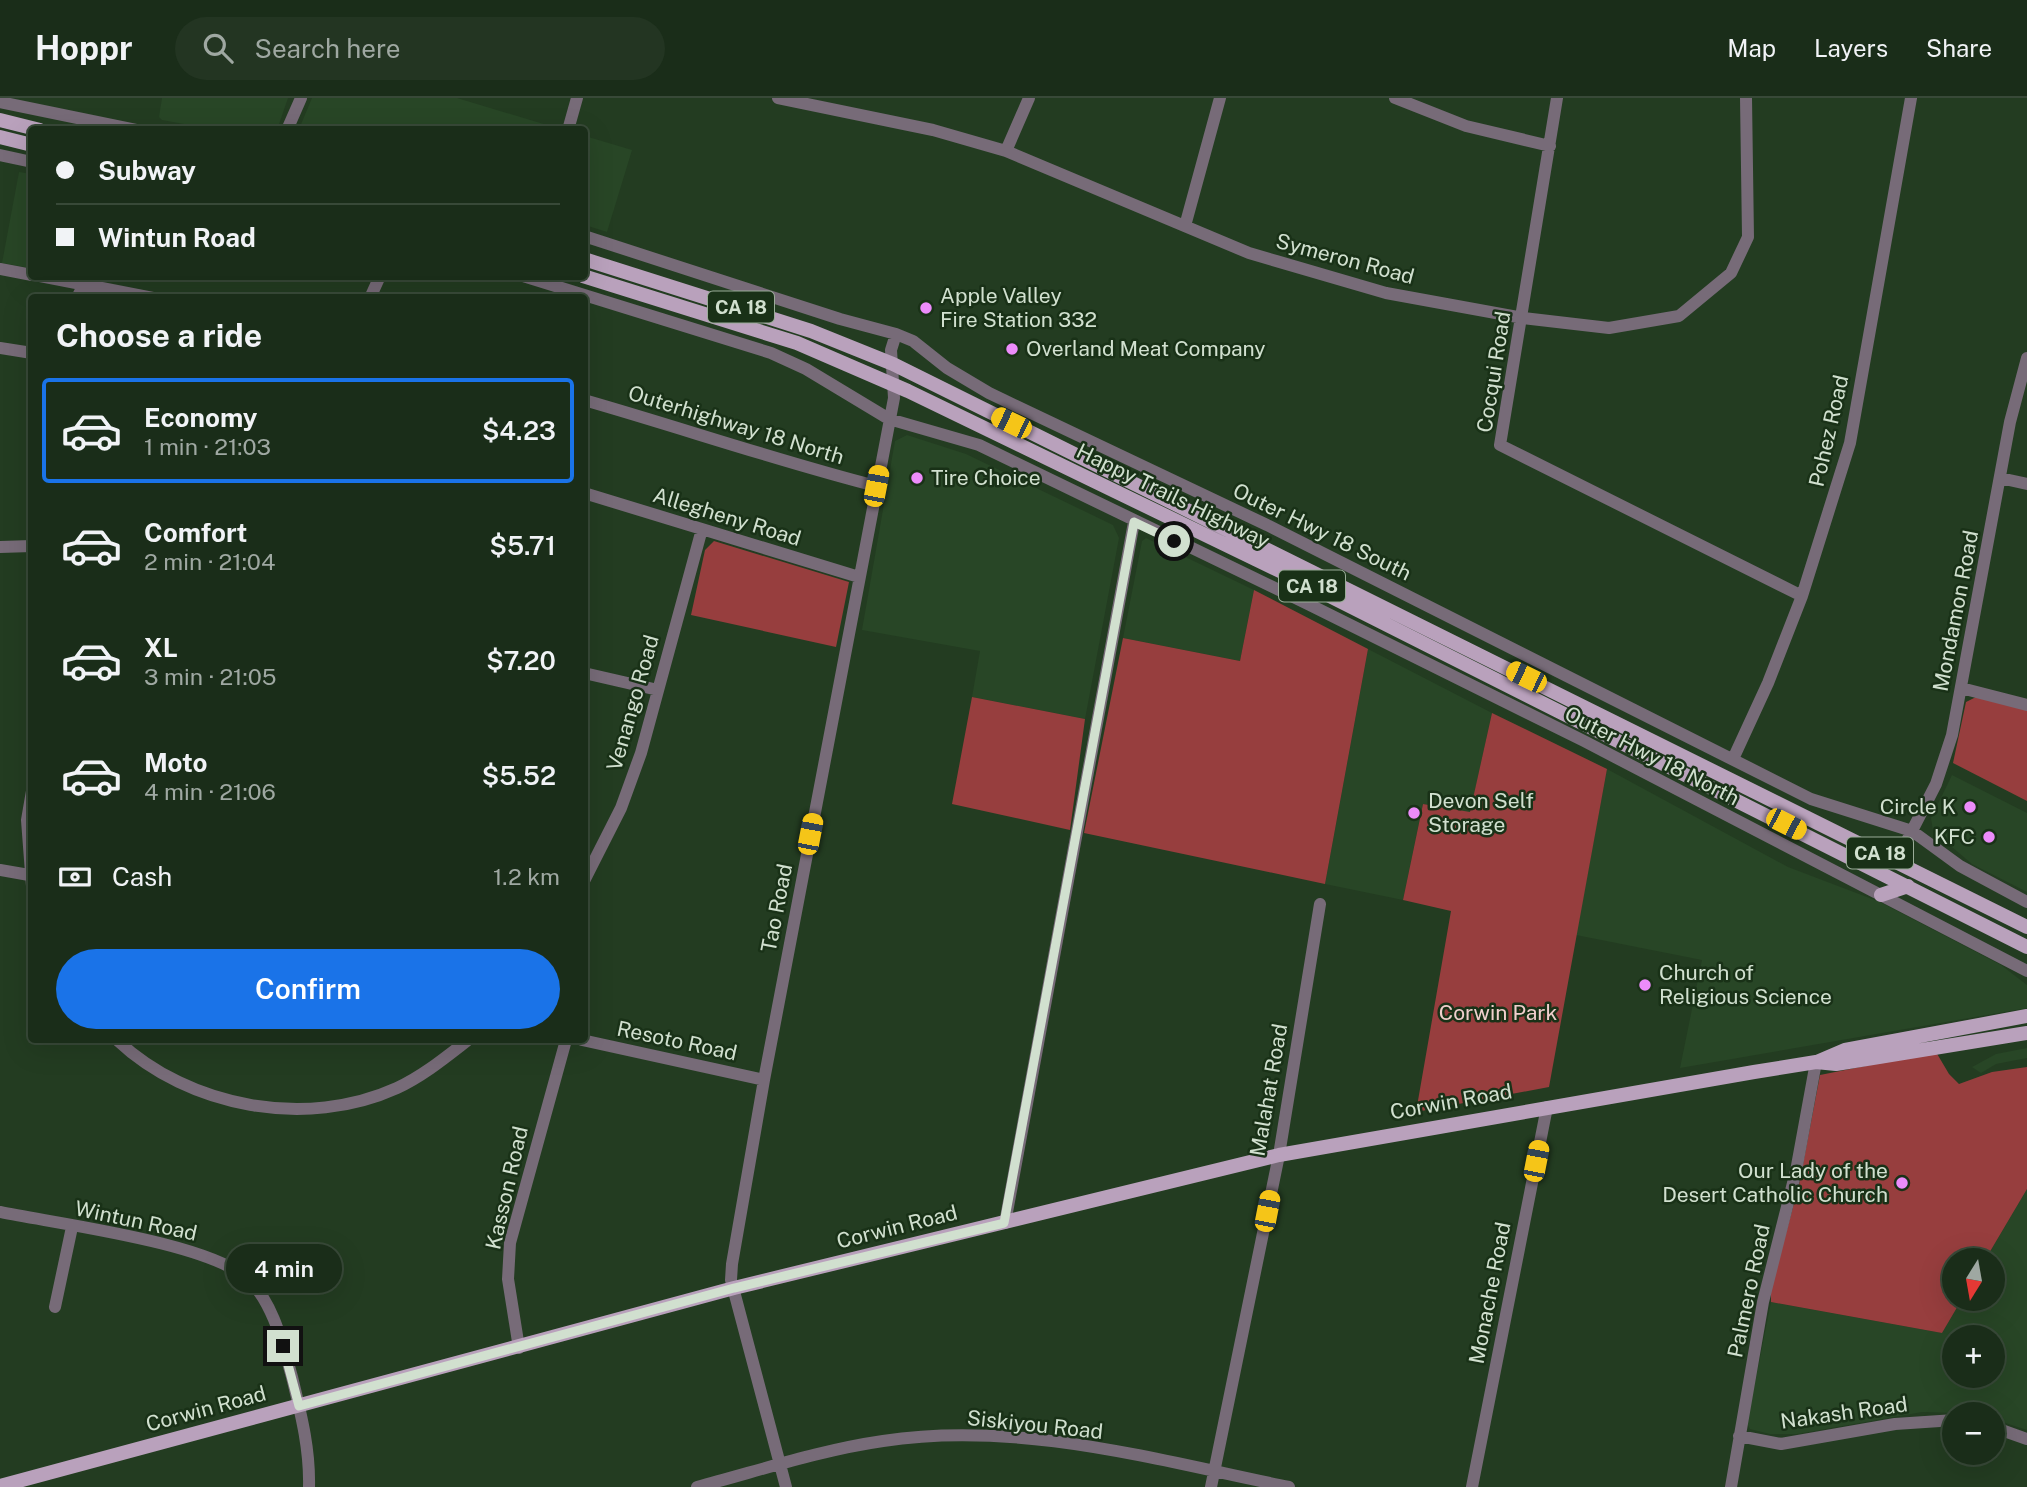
<!DOCTYPE html>
<html lang="en">
<head>
<meta charset="utf-8">
<style>
  body { margin:0; font-family:"Public Sans",sans-serif; background:#233522; color:#f1f3f6; height:100vh; display:flex; flex-direction:column; font-size:26px; white-space:nowrap }
  * { box-sizing:border-box; margin:0 }
  p { font-size:23px; color:#9fa8a2 }
  .icon { flex:none; width:38px; height:38px; fill:none; stroke:currentColor; stroke-width:2; stroke-linecap:round; stroke-linejoin:round }
  .map { position:relative; flex:1; overflow:hidden }
  .side { position:absolute; left:28px; top:196px; width:560px; height:749px; display:flex; flex-direction:column; background:#1a2d19; border-radius:7px; box-shadow:0 7px 28px #0002,0 0 0 2px #384938 }
  .side>* { flex:none }
  .top-card { position:absolute; left:28px; top:28px; width:560px; height:154px; border-radius:7px; box-shadow:0 7px 28px #0002,0 0 0 2px #384938; display:grid; align-content:center; height:154px; padding:0 28px; background:#1a2d19 }
  .needle { width:46px; rotate:191deg }
  .buttons { position:absolute; left:1942px; top:1150px; display:grid; gap:14px }
  .buttons a { display:grid; place-items:center; width:63px; height:63px; border-radius:50%; background:#1a2d19; box-shadow:0 7px 28px #0002,0 0 0 2px #384938; font-size:35px }
  .end { position:absolute; width:32px; height:32px; margin:-16px; border:9px solid #d1e0cf; background:#111; box-shadow:0 0 0 4px #111 }
  .from { border-radius:50% }
  .bubble { position:absolute; height:49px; border-radius:24px; background:#1a2d19; box-shadow:0 7px 28px #0002,0 0 0 2px #384938; font-size:23px; font-weight:600; line-height:49px; text-align:center }
  .car { position:absolute; width:21px; height:42px; margin:-21px -10px; border-radius:9px; box-shadow:0 0 5px 2px #0007; background:linear-gradient(#f5c518 24%,#345 0 40%,#f5c518 0 76%,#345 0 86%,#f5c518 0) }
  .top-card b { display:flex; align-items:center; gap:24px; height:66px; font-size:26px }
  .top-card b+b { border-top:2px solid #384938 }
  .top-card i { width:18px; height:18px; background:#f1f3f6 }
  ul { padding:0; list-style:none }
  li { display:flex; align-items:center; gap:21px; height:105px; margin:0 14px 10px; padding:0 14px; border:4px solid transparent; border-radius:7px }
  li div { flex:1 }
  li b { display:block; font-size:26px }
  li em { font-style:normal; font-weight:600 }
  li.on { border-color:#1a73e8 }
  li>.icon { width:63px; height:63px; stroke-width:1.5 }
  h2 { padding:0 28px; font-size:32px; line-height:84px }
  .pay { display:flex; align-items:center; gap:18px; height:77px; padding:0 28px; font-size:26px }
  .pay p { margin-inline-start:auto }
  .primary-button { display:flex; gap:14px; margin-top:auto; padding:14px 28px }
  .primary-button a { flex:1; height:80px; border-radius:42px; background:#1a73e8; color:#fff; font-size:28px; font-weight:600; line-height:80px; text-align:center }
  header { display:flex; align-items:center; gap:42px; box-sizing:border-box; height:98px; padding:0 35px; background:#1a2d19; border-bottom:2px solid #384938 }
  header strong { font-size:33px }
  nav { display:flex; gap:38px; margin-inline-start:auto; font-size:24px }
  .search { width:490px; height:63px; background:#233522; display:flex; align-items:center; gap:18px; box-sizing:border-box; padding:0 24px; border-radius:38px; color:#9fa8a2; font-size:26px }
  .map>svg:first-child { display:block }
  .built { fill:#284626; fill-rule:evenodd }
  .green { fill:#973e3e }
  .lines { fill:none; stroke-linecap:round; stroke-linejoin:round }
  .minor { stroke:#776b78; stroke-width:12 }
  .major { stroke:#b9a1bc; stroke-width:14 }
  .route { stroke:#d1e0cf; stroke-width:9 }
  .poi-dot { fill:#ec8cfa; stroke:#193117; stroke-width:2.5 }
  .labels { text-anchor:middle; stroke-width:5; stroke-linejoin:round; paint-order:stroke }
  .shield { fill:#193117; stroke:#9aac98; stroke-width:2 }
  .shield-label { font-size:19px; font-weight:bold; fill:#d1e0cf }
  .street-label { font-size:21px; fill:#d1e0cf; stroke:#193117 }
  .poi-label { font-size:21px; fill:#d1e0cf; stroke:#193117; text-anchor:start }
  .park-label { font-size:21px; fill:#f1cfcd; stroke:#193117 }
</style>
</head>
<body>
<header>
<strong>Hoppr</strong>
<div class="search"><svg class="icon" aria-label="search" viewBox="0 0 24 24"><circle cx="10" cy="10" r="6"/><path d="M15 15l6 6"/></svg>Search here</div>
<nav><a>Map</a><a>Layers</a><a>Share</a></nav>
</header>
<div class="map">
<svg width="2027" height="1389" viewBox="0 0 2027 1389">
  <rect width="100%" height="100%" fill="#233c21"/>
  <path class="built" d="M 162,0 L 288,0 L 277,32 L 211,31 L 162,22 L 159,19 Z
    M 312,0 L 457,0 L 560,31 L 299,31 Z
    M 585,38 L 632,52 L 607,134 L 585,127 Z
    M 19,74 L 31,76 L 31,170 L 2,165 Z
    M 907,337 L 966,356 L 1113,427 L 1119,440 L 1085,621 L 972,599 L 980,553 L 862,532 L 895,343 Z
    M 1146,440 L 1254,492 L 1240,563 L 1123,540 L 1142,443 Z
    M 1368,551 L 1492,615 L 1470,715 L 1423,706 L 1403,802 L 1325,786 Z
    M 1607,671 L 1788,769 L 1880,804 L 2001,867 L 2027,887 L 2027,910 L 1680,970 L 1702,862 L 1576,837 Z
    M 1952,677 L 2027,715 L 2027,794 L 1972,766 L 1933,733 L 1931,720 Z
    M 2027,950 L 2027,960 L 1996,966 L 1981,975 L 1972,969 L 1996,956 Z
    M 2027,1091 L 2027,1332 L 1993,1321 L 1993,1316 L 1922,1314 L 1797,1336 L 1770,1336 L 1750,1331 L 1747,1325 L 1771,1204 L 1942,1235 L 1962,1201 L 1993,1200 L 1993,1162 L 1985,1162 ZM 1955,1239 L 1993,1239 L 1993,1278 L 1955,1278 Z"/>
  <path class="green" d="M 714,443 L 849,484 L 836,549 L 691,517 L 705,452 Z
    M 1254,492 L 1368,551 L 1325,786 L 1084,735 L 1123,540 L 1240,563 Z
    M 972,599 L 1085,621 L 1070,732 L 952,706 Z
    M 1976,599 L 2027,612 L 2027,703 L 1953,665 L 1966,604 Z
    M 1492,615 L 1607,671 L 1549,989 L 1416,1014 L 1451,813 L 1403,802 L 1423,706 L 1470,714 Z
    M 1936,954 L 1949,976 L 1959,986 L 1992,974 L 2027,969 L 2027,1091 L 1985,1162 L 1955,1162 L 1955,1200 L 1962,1201 L 1942,1235 L 1771,1204 L 1771,1190 L 1799,1087 L 1820,977 Z"/>
  <g class="lines">
    <path class="minor" d="M 778,0 L 933,32 L 1006,53 L 1249,155 L 1386,195 L 1523,220 L 1609,230 L 1679,218 L 1731,175 L 1748,139 L 1746,0
      M 1395,0 L 1466,28 L 1550,48
      M 1557,0 L 1500,347 L 1802,498
      M 0,4 L 136,32
      M 287,32 L 301,0
      M 568,32 L 577,0
      M 1006,53 L 1029,0
      M 0,57 L 32,64
      M 1185,128 L 1220,0
      M 584,138 L 840,221 L 896,236 L 913,243 L 947,270 L 989,295 L 1267,427 L 1811,701 L 1912,733 L 1960,768 L 2027,804
      M 0,171 L 32,177
      M 40,178 L 153,200
      M 523,178 L 771,255 L 806,271 L 889,321 L 979,347 L 1310,507 L 1584,643 L 2027,873
      M 77,200 L 88,178
      M 370,200 L 380,178
      M 0,250 L 32,255
      M 584,302 C 682,330 778,363 876,388
      M 2000,380 L 2027,386
      M 584,395 L 859,479
      M 0,449 L 32,448
      M 584,575 L 658,592
      M 1961,590 L 2027,607
      M 1733,661 L 1768,585 L 1802,498 L 1850,345 L 1911,0
      M 32,693 L 27,722 L 32,788
      M 1896,764 L 1936,686 L 1952,637 L 2010,324 L 2027,260
      M 0,772 L 29,777
      M 584,783 L 621,710 L 641,655 L 702,431
      M 117,942 C 189,1010 307,1031 397,990 C 423,978 446,959 468,942
      M 582,942 L 764,982
      M 0,1114 C 58,1126 211,1145 249,1182 C 274,1206 283,1248 292,1279 C 301,1316 310,1351 309,1389
      M 1005,1125 L 1134,424
      M 55,1209 L 72,1129
      M 519,1250 L 508,1181 L 510,1145 L 566,942
      M 1993,1329 L 2027,1341
      M 1739,1338 L 1781,1346 L 1895,1326 L 1955,1322
      M 697,1389 C 758,1373 820,1352 883,1343 C 1018,1322 1157,1362 1289,1389
      M 786,1389 L 731,1182 L 732,1166 L 764,982 L 894,300 L 891,252 L 896,236
      M 1211,1389 L 1279,1057 L 1320,806
      M 1472,1389 L 1547,1009
      M 1731,1389 L 1763,1204 L 1796,1073 L 1816,964"/>
    <path class="major" d="M 0,22 L 40,32
      M 0,39 L 32,47
      M 584,161 L 811,233 L 893,266 L 2027,829
      M 583,178 L 797,245 L 908,293 L 1282,474 L 2027,849
      M 1881,797 L 1908,788
      M 1817,964 L 1845,952 L 2027,918
      M 0,1388 L 734,1190 L 1279,1057 L 1754,974 L 1816,964 L 1836,966 L 2027,935"/>
  </g>
  <g class="lines">
    <path class="route" d="M 283,1248 L 299,1308 L 734,1190 L 1004,1125 L 1134,424 L 1174,443"/>
  </g>
  <g class="poi-dot">
    <circle cx="926" cy="210" r="7"/>
    <circle cx="1012" cy="251" r="7"/>
    <circle cx="917" cy="380" r="7"/>
    <circle cx="1970" cy="709" r="7"/>
    <circle cx="1414" cy="715" r="7"/>
    <circle cx="1989" cy="739" r="7"/>
    <circle cx="1645" cy="887" r="7"/>
    <circle cx="1902" cy="1085" r="7"/>
  </g>
  <g class="labels">
    <g class="shield">
      <rect x="708" y="193.5" width="66" height="31" rx="5"/>
      <rect x="1279" y="472.5" width="66" height="31" rx="5"/>
      <rect x="1847" y="739.5" width="66" height="31" rx="5"/>
    </g>
    <g class="shield-label">
      <text x="741" y="216">CA 18</text>
      <text x="1312" y="495">CA 18</text>
      <text x="1880" y="762">CA 18</text>
    </g>
    <g class="street-label">
      <text transform="translate(1345 161) rotate(15)" y="7">Symeron Road</text>
      <text transform="translate(1494 274) rotate(-81)" y="7">Cocqui Road</text>
      <text transform="translate(736 327) rotate(17)" y="7">Outerhighway 18 North</text>
      <text transform="translate(1829 333) rotate(-77)" y="7">Pohez Road</text>
      <text transform="translate(1173 398) rotate(26)" y="7">Happy Trails Highway</text>
      <text transform="translate(727 419) rotate(17)" y="7">Allegheny Road</text>
      <text transform="translate(1322 434) rotate(26)" y="7">Outer Hwy 18 South</text>
      <text transform="translate(1956 513) rotate(-79)" y="7">Mondamon Road</text>
      <text transform="translate(633 605) rotate(-74)" y="7">Venango Road</text>
      <text transform="translate(1652 658) rotate(27)" y="7">Outer Hwy 18 North</text>
      <text transform="translate(777 810) rotate(-79)" y="7">Tao Road</text>
      <text transform="translate(677 943) rotate(12)" y="7">Resoto Road</text>
      <text transform="translate(1269 992) rotate(-80)" y="7">Malahat Road</text>
      <text transform="translate(1451 1004) rotate(-10)" y="7">Corwin Road</text>
      <text transform="translate(507 1090) rotate(-77)" y="7">Kasson Road</text>
      <text transform="translate(136 1123) rotate(12)" y="7">Wintun Road</text>
      <text transform="translate(897 1129) rotate(-14)" y="7">Corwin Road</text>
      <text transform="translate(1749 1193) rotate(-78)" y="7">Palmero Road</text>
      <text transform="translate(1490 1195) rotate(-79)" y="7">Monache Road</text>
      <text transform="translate(206 1311) rotate(-15)" y="7">Corwin Road</text>
      <text transform="translate(1844 1315) rotate(-8)" y="7">Nakash Road</text>
      <text transform="translate(1035 1327) rotate(6)" y="7">Siskiyou Road</text>
    </g>
    <g class="poi-label">
      <text x="940" y="205">Apple Valley<tspan x="940" dy="24">Fire Station 332</tspan></text>
      <text x="1026" y="258">Overland Meat Company</text>
      <text x="931" y="387">Tire Choice</text>
      <text x="1428" y="710">Devon Self<tspan x="1428" dy="24">Storage</tspan></text>
      <text x="1956" y="716" text-anchor="end">Circle K</text>
      <text x="1975" y="746" text-anchor="end">KFC</text>
      <text x="1659" y="882">Church of<tspan x="1659" dy="24">Religious Science</tspan></text>
      <text x="1888" y="1080" text-anchor="end">Our Lady of the<tspan x="1888" dy="24">Desert Catholic Church</tspan></text>
    </g>
    <g class="park-label">
      <text x="1498" y="922">Corwin Park</text>
    </g>
  </g>
</svg>
<div class="buttons">
<a><svg class="needle" viewBox="-14 -14 28 28"><path d="M0-13l5 13h-10z" fill="#e53935"/><path d="M0 13l5-13h-10z" fill="#9fa8a2"/></svg></a>
<a>+</a>
<a>−</a>
</div>
<i class="end from" style="left:1174px;top:443px"></i>
<i class="end" style="left:283px;top:1248px"></i>
<div class="bubble" style="left:226px;top:1146px;width:116px">4 min</div>
<i class="car" style="left:1011px;top:325px;rotate:296deg"></i>
<i class="car" style="left:876px;top:388px;rotate:11deg"></i>
<i class="car" style="left:1526px;top:579px;rotate:296deg"></i>
<i class="car" style="left:1786px;top:726px;rotate:117deg"></i>
<i class="car" style="left:810px;top:736px;rotate:11deg"></i>
<i class="car" style="left:1536px;top:1063px;rotate:11deg"></i>
<i class="car" style="left:1267px;top:1113px;rotate:11deg"></i>
<div class="top-card">
<b><i class="from"></i>Subway</b>
<b><i></i>Wintun Road</b>
</div>
<section class="side">
<h2>Choose a ride</h2>
<ul>
<li class="on"><svg class="icon" aria-label="car" viewBox="0 0 24 24"><path d="M5 17H2v-5l4-1 3-4h7l3 4 3 1v5h-3M9 17h6M6 11h13"/><circle cx="7" cy="17" r="2"/><circle cx="17" cy="17" r="2"/></svg><div><b>Economy</b><p>1 min · 21:03</p></div><em>$4.23</em></li>
<li><svg class="icon" aria-label="car" viewBox="0 0 24 24"><path d="M5 17H2v-5l4-1 3-4h7l3 4 3 1v5h-3M9 17h6M6 11h13"/><circle cx="7" cy="17" r="2"/><circle cx="17" cy="17" r="2"/></svg><div><b>Comfort</b><p>2 min · 21:04</p></div><em>$5.71</em></li>
<li><svg class="icon" aria-label="car" viewBox="0 0 24 24"><path d="M5 17H2v-5l4-1 3-4h7l3 4 3 1v5h-3M9 17h6M6 11h13"/><circle cx="7" cy="17" r="2"/><circle cx="17" cy="17" r="2"/></svg><div><b>XL</b><p>3 min · 21:05</p></div><em>$7.20</em></li>
<li><svg class="icon" aria-label="car" viewBox="0 0 24 24"><path d="M5 17H2v-5l4-1 3-4h7l3 4 3 1v5h-3M9 17h6M6 11h13"/><circle cx="7" cy="17" r="2"/><circle cx="17" cy="17" r="2"/></svg><div><b>Moto</b><p>4 min · 21:06</p></div><em>$5.52</em></li>
</ul>
<div class="pay"><svg class="icon" aria-label="cash" viewBox="0 0 24 24"><path d="M3 7h18v10H3z"/><circle cx="12" cy="12" r="2"/></svg>Cash<p>1.2 km</p></div>
<div class="primary-button"><a>Confirm</a></div>
</section>
</div>
</body>
</html>
